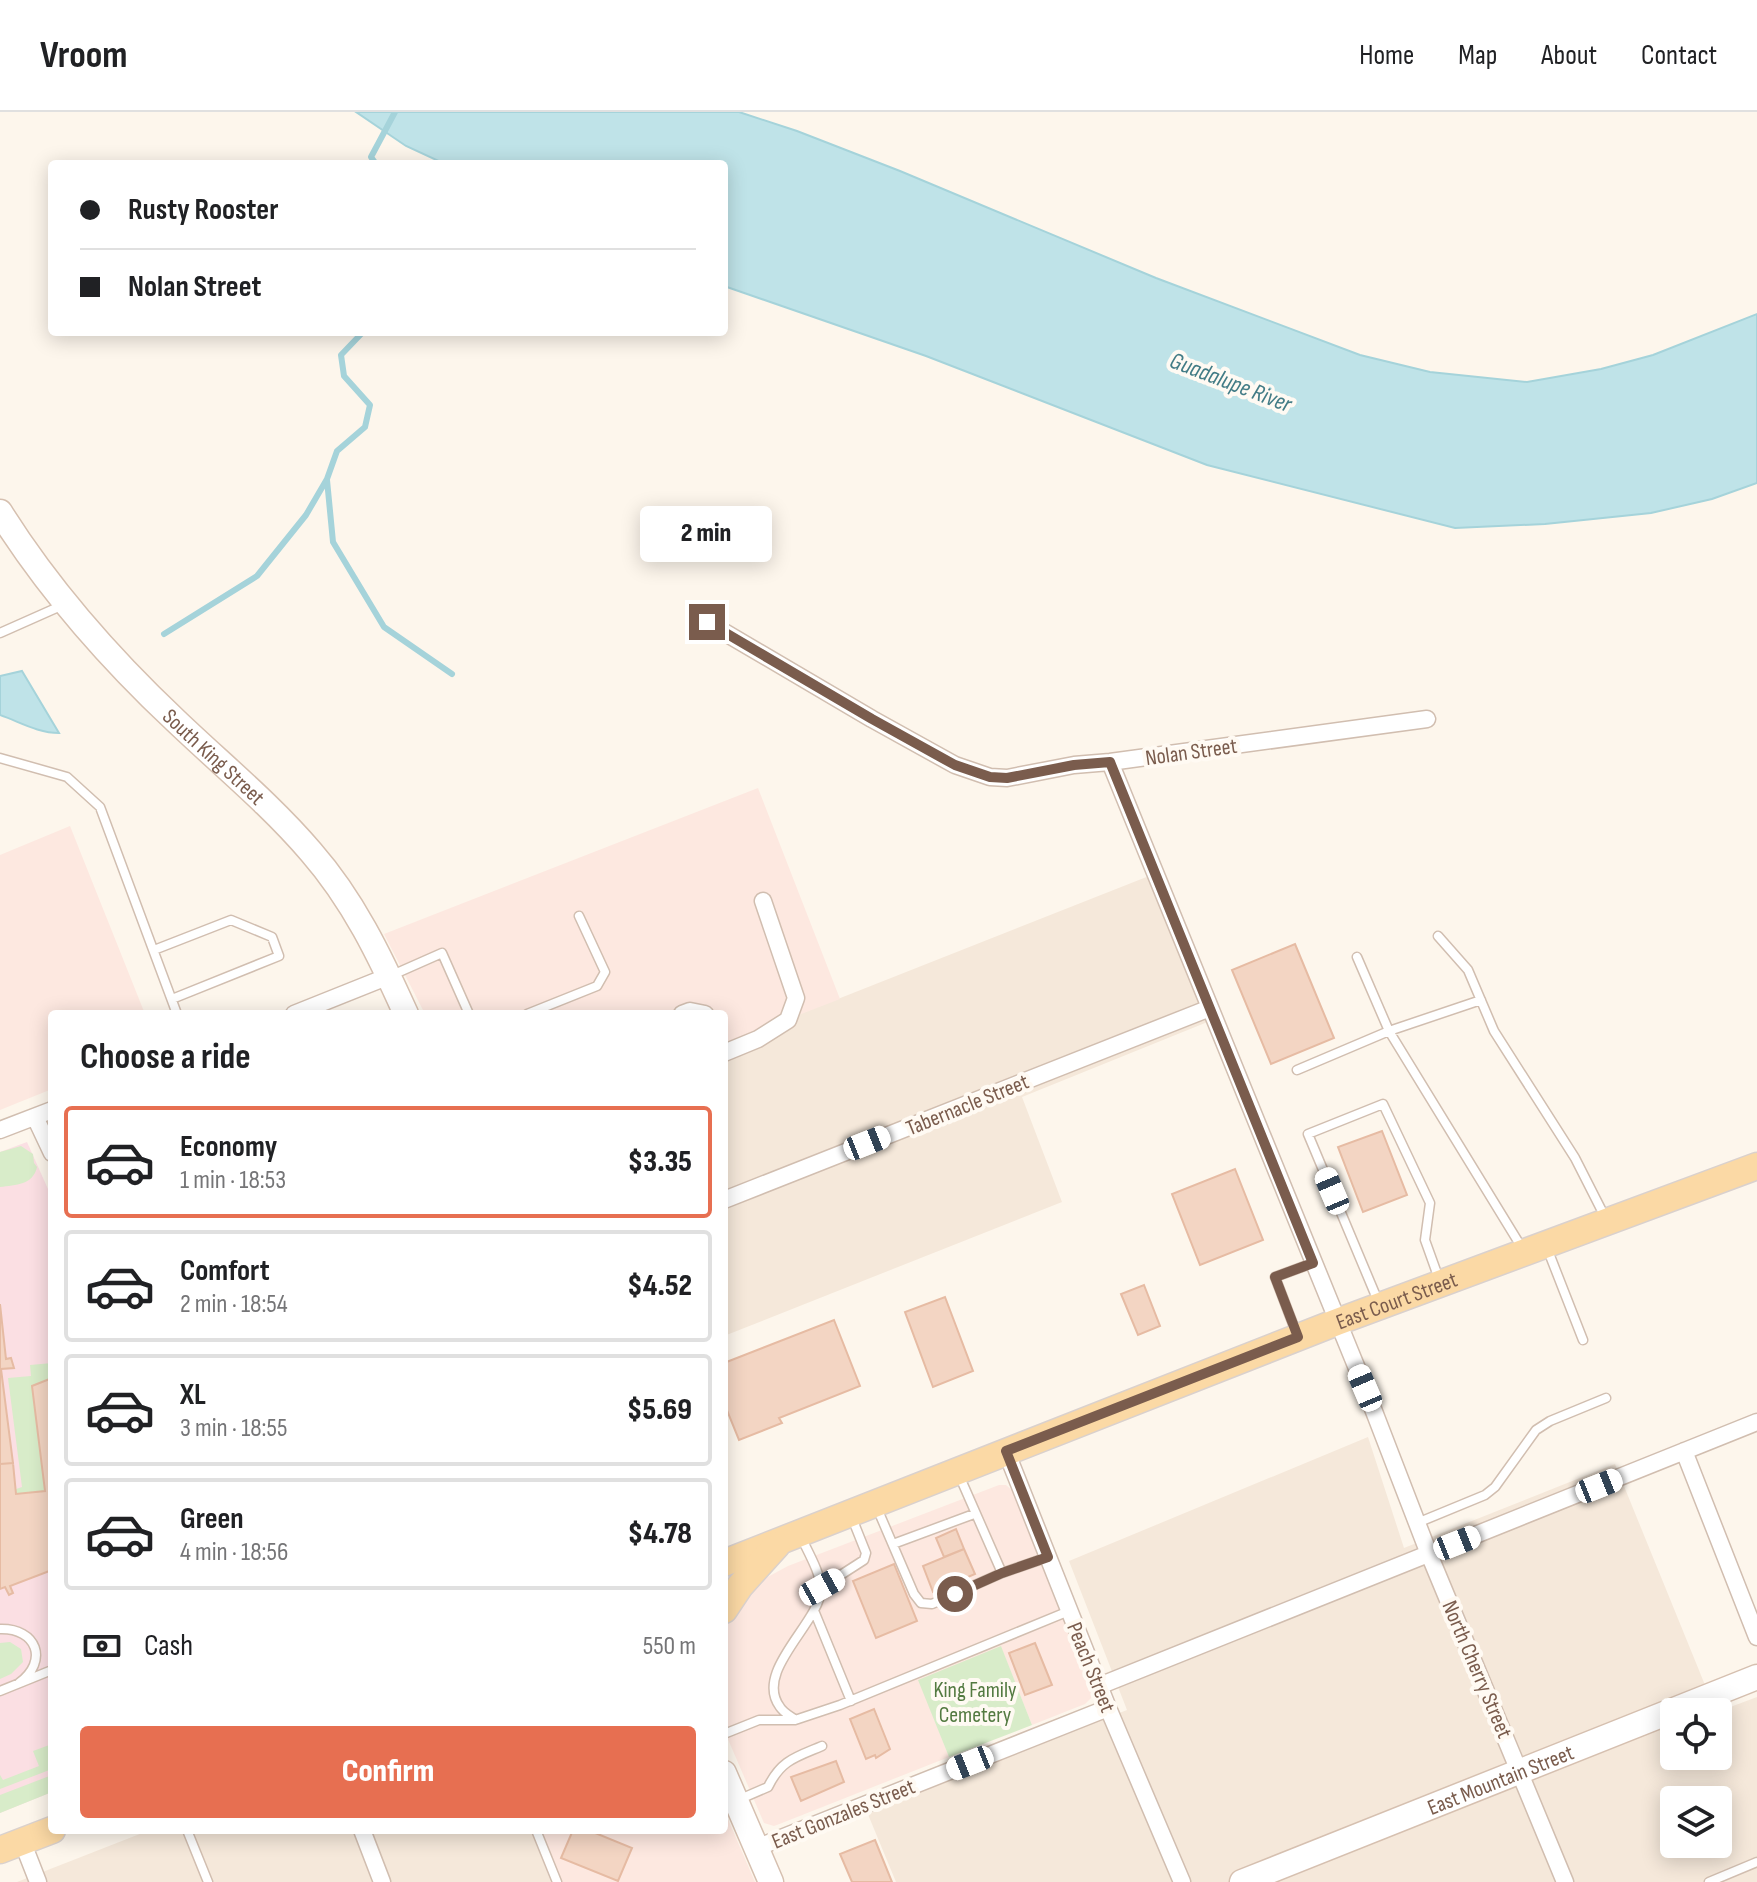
<!DOCTYPE html>
<html lang="en">
<head>
<meta charset="utf-8">
<style>
  body { margin:0; font-family:"Sofia Sans Condensed",sans-serif; background:#f2f2f2; color:#202124; height:100vh; display:flex; flex-direction:column; font-size:30px; white-space:nowrap }
  * { box-sizing:border-box; margin:0 }
  p { font-size:26px; color:#757577 }
  .icon { flex:none; width:44px; height:44px; fill:none; stroke:currentColor; stroke-width:2; stroke-linecap:round; stroke-linejoin:round }
  .map { position:relative; flex:1; overflow:hidden }
  .details { position:absolute; left:48px; top:898px; width:680px; height:824px; display:flex; flex-direction:column; background:#fff; border-radius:8px; box-shadow:0 4px 20px #0003 }
  .details>* { flex:none }
  .hud { position:absolute; left:48px; top:48px; width:680px; height:176px; border-radius:8px; box-shadow:0 4px 20px #0003; display:grid; align-content:center; height:176px; padding:0 32px; background:#fff }
  .controls { position:absolute; left:1660px; top:1586px; display:grid; gap:16px }
  .controls a { display:grid; place-items:center; width:72px; height:72px; border-radius:8px; background:#fff; box-shadow:0 4px 20px #0003; font-size:40px }
  .end { position:absolute; width:36px; height:36px; margin:-18px; border:10px solid #7a5c4d; background:#fff; box-shadow:0 0 0 4px #fff }
  .from { border-radius:50% }
  .bubble { position:absolute; height:56px; border-radius:8px; background:#fff; box-shadow:0 4px 20px #0003; font-size:26px; font-weight:800; line-height:56px; text-align:center }
  .car { position:absolute; width:24px; height:48px; margin:-24px -12px; border-radius:10px; box-shadow:0 0 6px 2px #0007; background:linear-gradient(#fff 24%,#345 0 40%,#fff 0 76%,#345 0 86%,#fff 0) }
  .hud b { display:flex; align-items:center; gap:28px; height:76px; font-size:30px }
  .hud b+b { border-top:2px solid #e0e0e0 }
  .hud i { width:20px; height:20px; background:#202124 }
  ul { padding:0; list-style:none }
  li { display:flex; align-items:center; gap:24px; height:112px; margin:0 16px 12px; padding:0 16px; border:4px solid #e0e0e0; border-radius:8px }
  li div { flex:1 }
  li b { display:block; font-size:30px }
  li em { font-style:normal; font-weight:800 }
  li.on { border-color:#e76f51 }
  li>.icon { width:72px; height:72px; stroke-width:1.5 }
  h2 { padding:0 32px; font-size:36px; line-height:96px }
  .pay { display:flex; align-items:center; gap:20px; height:88px; padding:0 32px; font-size:30px }
  .pay p { margin-inline-start:auto }
  .cta { display:flex; gap:16px; margin-top:auto; padding:16px 32px }
  .cta a { flex:1; height:92px; border-radius:8px; background:#e76f51; color:#fff; font-size:32px; font-weight:800; line-height:92px; text-align:center }
  header { display:flex; align-items:center; gap:48px; box-sizing:border-box; height:112px; padding:0 40px; background:#fff; border-bottom:2px solid #e0e0e0 }
  header strong { font-size:38px }
  nav { display:flex; gap:44px; margin-inline-start:auto; font-size:28px }
  .map>svg:first-child { display:block }
  .residential { fill:#f5e8da; fill-rule:evenodd }
  .commercial { fill:#fde8e0 }
  .medical { fill:#fbdfe3 }
  .green { fill:#d8ecc9 }
  .water { fill:#bfe3e8; stroke:#a5d3da; stroke-width:2 }
  .lines { fill:none; stroke-linecap:round; stroke-linejoin:round }
  .stream { stroke:#a5d3da; stroke-width:6 }
  .building { fill:#f3d5c3; stroke:#e6bba3; stroke-width:2 }
  .lane-casing { stroke:#d1beb0; stroke-width:11 }
  .street-casing { stroke:#d1beb0; stroke-width:19 }
  .secondary-casing { stroke:#d6c0b0; stroke-width:27 }
  .primary-casing { stroke:#dad1cd; stroke-width:29 }
  .lane { stroke:#fff; stroke-width:8 }
  .street { stroke:#fff; stroke-width:16 }
  .secondary { stroke:#fff; stroke-width:24 }
  .primary { stroke:#fbd9a5; stroke-width:26 }
  .route { stroke:#7a5c4d; stroke-width:10 }
  .labels { text-anchor:middle; stroke-width:8; stroke-linejoin:round; paint-order:stroke }
  .street-label { font-size:22px; fill:#7a5c4d; stroke:#fffaf3 }
  .park-label { font-size:22px; fill:#537a41; stroke:#fffaf3 }
  .water-label { font-size:24px; font-style:italic; fill:#437c86; stroke:#fffaf3 }
</style>
</head>
<body>
<header>
<strong>Vroom</strong>
<nav><a>Home</a><a>Map</a><a>About</a><a>Contact</a></nav>
</header>
<div class="map">
<svg width="1757" height="1770" viewBox="0 0 1757 1770">
  <rect width="100%" height="100%" fill="#fdf6ec"/>
  <path class="residential" d="M 1149,764 L 1210,909 L 1022,985 L 1062,1090 L 724,1224 L 724,932 Z
    M 1368,1325 L 1404,1436 L 1615,1352 L 1716,1600 L 1674,1600 L 1674,1644 L 1718,1644 L 1717,1600 L 1757,1585 L 1757,1770 L 896,1770 L 867,1700 L 1127,1598 L 1069,1449 ZM 1674,1688 L 1718,1688 L 1718,1732 L 1674,1732 Z
    M 150,1718 L 531,1718 L 551,1770 L 17,1770 Z"/>
  <path class="commercial" d="M 758,676 L 840,887 L 724,932 L 724,902 L 425,902 L 384,822 Z
    M 70,714 L 145,902 L 52,902 L 52,977 L 0,998 L 0,743 Z
    M 999,1373 L 1006,1373 L 1014,1380 L 1095,1581 L 1092,1585 L 1085,1592 L 1032,1613 L 1001,1535 L 919,1568 L 949,1645 L 782,1711 L 774,1714 L 764,1711 L 724,1618 L 724,1514 L 735,1495 L 762,1468 L 788,1454 Z
    M 724,1698 L 755,1770 L 551,1770 L 531,1718 L 724,1718 Z"/>
  <path class="medical" d="M 27,1030 L 52,1086 L 52,1680 L 0,1701 L 0,1040 Z"/>
  <path class="green" d="M 21,1034 L 33,1042 L 34,1051 L 37,1055 C 33,1073 16,1073 0,1075 L 0,1040 Z
    M 52,1251 L 52,1266 L 32,1274 L 45,1379 L 16,1382 L 16,1377 L 22,1375 L 8,1266 L 31,1264 L 30,1253 Z
    M 10,1530 L 21,1537 L 23,1550 L 11,1562 L 0,1567 L 0,1531 Z
    M 1001,1534 L 1032,1613 L 949,1645 L 918,1568 Z
    M 52,1632 L 52,1657 L 0,1677 L 0,1663 L 3,1668 L 39,1654 L 33,1639 Z
    M 52,1663 L 52,1680 L 0,1701 L 0,1683 Z"/>
  <path class="water" d="M 356,0 L 739,0 L 797,19 L 900,59 L 1156,166 L 1360,243 L 1430,260 L 1527,270 L 1601,257 L 1653,243 L 1757,202 L 1757,371 L 1712,387 L 1651,401 L 1545,412 L 1455,416 L 1207,353 L 926,244 L 724,174 L 724,52 L 445,52 L 406,34 Z
    M 22,559 L 59,621 C 38,621 20,610 0,603 L 0,564 Z"/>
  <g class="lines">
    <path class="stream" d="M 376,52 L 371,45 L 395,0
      M 327,368 L 333,430 L 384,515 L 452,562
      M 164,522 L 257,464 L 306,403 L 327,367 L 337,339 L 365,315 L 370,293 L 344,264 L 341,243 L 363,220"/>
  </g>
  <path class="building" d="M 1295,832 L 1334,926 L 1271,952 L 1232,858 Z
    M 1382,1019 L 1407,1083 L 1363,1100 L 1338,1035 Z
    M 1235,1057 L 1263,1128 L 1200,1153 L 1172,1082 Z
    M 1144,1173 L 1160,1214 L 1138,1223 L 1121,1182 Z
    M 945,1185 L 973,1259 L 933,1275 L 905,1200 Z
    M 0,1192 L 6,1247 L 11,1246 L 14,1256 L 1,1257 L 13,1351 L 0,1352 Z
    M 834,1208 L 860,1274 L 779,1306 L 782,1311 L 739,1328 L 724,1291 L 724,1251 Z
    M 52,1266 L 52,1458 L 10,1474 L 13,1481 L 9,1483 L 5,1475 L 0,1477 L 0,1352 L 13,1351 L 16,1382 L 45,1379 L 32,1274 Z
    M 956,1417 L 964,1437 L 944,1445 L 936,1426 Z
    M 964,1437 L 975,1462 L 933,1480 L 923,1454 Z
    M 894,1452 L 917,1509 L 876,1526 L 853,1469 Z
    M 1035,1531 L 1052,1573 L 1025,1583 L 1009,1541 Z
    M 874,1597 L 890,1637 L 876,1646 L 875,1643 L 866,1647 L 850,1607 Z
    M 836,1649 L 844,1670 L 801,1689 L 791,1665 Z
    M 573,1718 L 588,1718 L 632,1736 L 618,1769 L 561,1746 Z
    M 875,1728 L 892,1770 L 852,1770 L 840,1742 Z"/>
  <g class="lines">
    <g class="lane-casing">
      <path id="lane" d="M 0,521 L 63,493
        M 0,646 L 67,665 L 100,695 L 177,902
        M 1438,824 L 1468,858 L 1494,919 L 1575,1046 L 1606,1107
        M 154,838 L 231,808 L 272,825 L 279,844 L 172,887
        M 1357,845 L 1389,919 L 1522,1136
        M 390,864 L 442,841 L 469,902
        M 527,902 L 597,874 L 605,860 L 579,804
        M 1297,958 L 1389,919 L 1481,888
        M 1547,1136 L 1583,1228
        M 1378,1189 L 1308,1022 L 1383,992 L 1430,1091 L 1425,1128 L 1439,1167
        M 1296,1220 L 1275,1165 L 1313,1151
        M 959,1363 L 1002,1461 L 1048,1445
        M 877,1396 L 914,1482 L 921,1491 L 932,1492 L 1002,1461
        M 1417,1411 L 1485,1383 L 1495,1375 L 1536,1318 L 1550,1309 L 1606,1286
        M 893,1432 L 974,1402
        M 822,1475 L 864,1448 L 866,1441 L 852,1406
        M 815,1501 L 851,1589
        M 0,1517 C 37,1516 49,1549 19,1571
        M 0,1579 L 52,1558
        M 794,1607 C 790,1604 783,1600 780,1595 C 753,1559 820,1511 821,1477 C 821,1462 808,1440 801,1425
        M 724,1622 L 759,1608 L 795,1608 L 840,1593 L 1069,1499
        M 724,1694 L 768,1675 C 781,1648 796,1645 822,1634
        M 187,1718 L 208,1770
        M 536,1718 L 557,1770
        M 1709,1770 L 1757,1750"/>
    </g>
    <g class="street-casing">
      <path id="street" d="M 707,510 L 872,607 L 955,653 L 990,665 L 1007,666 L 1074,653 L 1110,650 L 1427,607
        M 1110,650 L 1365,1276 L 1429,1442 L 1565,1770
        M 294,902 L 389,864
        M 682,902 L 690,899 L 705,902
        M 724,941 L 758,927 L 788,908 L 796,886 L 763,789
        M 35,1005 L 52,1041
        M 0,1018 L 52,998
        M 724,1088 L 1210,896
        M 1006,1339 L 1108,1596 L 1182,1770
        M 1684,1339 L 1757,1525
        M 1099,1574 L 1757,1310
        M 362,1718 L 382,1770
        M 22,1729 L 38,1770
        M 756,1736 L 1108,1596"/>
    </g>
    <g class="secondary-casing">
      <g id="secondary">
        <path id="s1" d="M 0,400 C 49,478 108,545 176,609 C 221,652 270,692 311,740 C 353,788 380,844 406,902"/>
        <path d="M 724,1661 L 771,1770"/>
        <path id="s2" d="M 1242,1770 L 1757,1565"/>
      </g>
    </g>
    <g class="primary-casing">
      <g id="primary">
        <path id="s3" d="M 724,1451 L 1337,1210 L 1757,1054"/>
        <path d="M 724,1498 L 740,1474 L 777,1433"/>
        <path d="M 0,1738 L 52,1718"/>
      </g>
    </g>
    <use href="#lane" class="lane"/>
    <use href="#street" class="street"/>
    <use href="#secondary" class="secondary"/>
    <use href="#primary" class="primary"/>
  </g>
  <g class="lines">
    <path class="route" d="M 707,510 L 872,607 L 955,653 L 990,665 L 1007,666 L 1074,653 L 1110,650 L 1313,1151 L 1275,1165 L 1298,1225 L 1006,1339 L 1048,1445 L 1002,1461 L 955,1482"/>
  </g>
  <g class="labels">
    <g class="street-label">
      <text transform="translate(1191 639) rotate(-8)" y="8">Nolan Street</text>
      <text dy="8" stroke="none"><textPath href="#s1" startOffset="326">South King Street</textPath></text>
      <text transform="translate(967 992) rotate(-22)" y="8">Tabernacle Street</text>
      <text dy="8" stroke="none"><textPath href="#s3" startOffset="722">East Court Street</textPath></text>
      <text transform="translate(1092 1555) rotate(68)" y="8">Peach Street</text>
      <text transform="translate(1478 1557) rotate(67)" y="8">North Cherry Street</text>
      <text dy="8" stroke="none"><textPath href="#s2" startOffset="278">East Mountain Street</textPath></text>
      <text transform="translate(843 1701) rotate(-22)" y="8">East Gonzales Street</text>
    </g>
    <g class="park-label">
      <text x="975" y="1585">King Family<tspan x="975" dy="25">Cemetery</tspan></text>
    </g>
    <g class="water-label">
      <text transform="translate(1231 270) rotate(21)" y="8">Guadalupe River</text>
    </g>
  </g>
</svg>
<div class="controls">
<a><svg class="icon" aria-label="locate" viewBox="0 0 24 24"><circle cx="12" cy="12" r="6"/><path d="M12 2v4M12 18v4M2 12h4M18 12h4"/></svg></a>
<a><svg class="icon" aria-label="layers" viewBox="0 0 24 24"><path d="M12 4l9 5-9 5-9-5zM3 14l9 5 9-5"/></svg></a>
</div>
<i class="end from" style="left:955px;top:1482px"></i>
<i class="end" style="left:707px;top:510px"></i>
<div class="bubble" style="left:640px;top:394px;width:132px">2 min</div>
<i class="car" style="left:867px;top:1031px;rotate:68deg"></i>
<i class="car" style="left:1332px;top:1079px;rotate:337deg"></i>
<i class="car" style="left:1365px;top:1276px;rotate:337deg"></i>
<i class="car" style="left:1599px;top:1374px;rotate:68deg"></i>
<i class="car" style="left:1457px;top:1431px;rotate:68deg"></i>
<i class="car" style="left:822px;top:1475px;rotate:61deg"></i>
<i class="car" style="left:970px;top:1651px;rotate:248deg"></i>
<div class="hud">
<b><i class="from"></i>Rusty Rooster</b>
<b><i></i>Nolan Street</b>
</div>
<section class="details">
<h2>Choose a ride</h2>
<ul>
<li class="on"><svg class="icon" aria-label="car" viewBox="0 0 24 24"><path d="M5 17H2v-5l4-1 3-4h7l3 4 3 1v5h-3M9 17h6M6 11h13"/><circle cx="7" cy="17" r="2"/><circle cx="17" cy="17" r="2"/></svg><div><b>Economy</b><p>1 min · 18:53</p></div><em>$3.35</em></li>
<li><svg class="icon" aria-label="car" viewBox="0 0 24 24"><path d="M5 17H2v-5l4-1 3-4h7l3 4 3 1v5h-3M9 17h6M6 11h13"/><circle cx="7" cy="17" r="2"/><circle cx="17" cy="17" r="2"/></svg><div><b>Comfort</b><p>2 min · 18:54</p></div><em>$4.52</em></li>
<li><svg class="icon" aria-label="car" viewBox="0 0 24 24"><path d="M5 17H2v-5l4-1 3-4h7l3 4 3 1v5h-3M9 17h6M6 11h13"/><circle cx="7" cy="17" r="2"/><circle cx="17" cy="17" r="2"/></svg><div><b>XL</b><p>3 min · 18:55</p></div><em>$5.69</em></li>
<li><svg class="icon" aria-label="car" viewBox="0 0 24 24"><path d="M5 17H2v-5l4-1 3-4h7l3 4 3 1v5h-3M9 17h6M6 11h13"/><circle cx="7" cy="17" r="2"/><circle cx="17" cy="17" r="2"/></svg><div><b>Green</b><p>4 min · 18:56</p></div><em>$4.78</em></li>
</ul>
<div class="pay"><svg class="icon" aria-label="cash" viewBox="0 0 24 24"><path d="M3 7h18v10H3z"/><circle cx="12" cy="12" r="2"/></svg>Cash<p>550 m</p></div>
<div class="cta"><a>Confirm</a></div>
</section>
</div>
</body>
</html>
